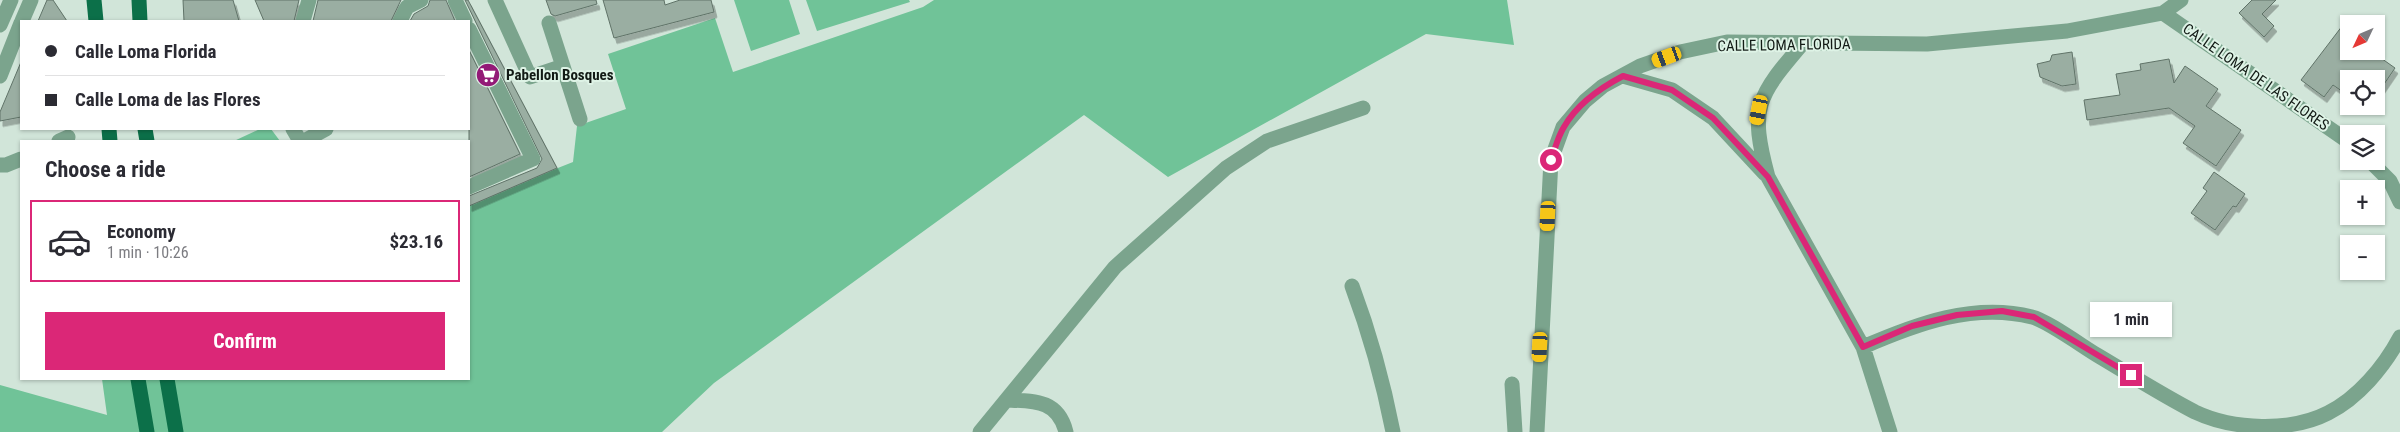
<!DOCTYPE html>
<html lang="en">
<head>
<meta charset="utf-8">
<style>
  body { margin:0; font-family:"Roboto Condensed",sans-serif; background:#f2f2f3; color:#2b2b33; height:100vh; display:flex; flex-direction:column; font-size:19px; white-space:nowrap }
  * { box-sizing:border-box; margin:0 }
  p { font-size:16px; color:#7c7c81 }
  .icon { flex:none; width:28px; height:28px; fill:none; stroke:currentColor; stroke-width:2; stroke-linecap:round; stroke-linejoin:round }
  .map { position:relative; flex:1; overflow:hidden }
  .details { position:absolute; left:20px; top:140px; width:450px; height:240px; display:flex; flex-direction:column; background:#fff; border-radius:0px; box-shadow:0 1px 4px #0004 }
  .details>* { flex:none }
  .banner { position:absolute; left:20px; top:20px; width:450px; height:110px; border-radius:0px; box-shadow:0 1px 4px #0004; display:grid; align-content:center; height:110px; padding:0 25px; background:#fff }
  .needle { width:32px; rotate:226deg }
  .tools { position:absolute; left:2340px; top:15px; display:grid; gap:10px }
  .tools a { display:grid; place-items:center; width:45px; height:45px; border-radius:0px; background:#fff; box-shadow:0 1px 4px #0004; font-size:25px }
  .end { position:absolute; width:22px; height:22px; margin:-11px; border:6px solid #db2777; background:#fff; box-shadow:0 0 0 2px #fff }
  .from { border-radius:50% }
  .bubble { position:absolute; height:35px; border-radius:0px; background:#fff; box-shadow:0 1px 4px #0004; font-size:16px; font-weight:700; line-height:35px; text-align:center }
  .car { position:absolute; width:15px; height:30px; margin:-15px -8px; border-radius:6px; box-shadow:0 0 4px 1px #0007; background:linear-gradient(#f5c518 24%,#345 0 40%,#f5c518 0 76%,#345 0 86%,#f5c518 0) }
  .banner b { display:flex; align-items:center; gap:18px; height:48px; font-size:19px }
  .banner b+b { border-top:1px solid #e1e1e2 }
  .banner i { width:12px; height:12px; background:#2b2b33 }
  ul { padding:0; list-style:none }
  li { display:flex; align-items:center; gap:15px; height:82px; margin:0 10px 8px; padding:0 15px; border:2px solid #e1e1e2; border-radius:0px }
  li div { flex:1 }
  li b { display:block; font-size:19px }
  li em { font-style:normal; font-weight:700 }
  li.on { border-color:#db2777 }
  li>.icon { width:45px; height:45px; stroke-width:1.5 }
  h2 { padding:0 25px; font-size:22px; line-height:60px }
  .cta { display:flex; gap:10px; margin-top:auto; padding:10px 25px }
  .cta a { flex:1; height:58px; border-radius:0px; background:#db2777; color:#fff; font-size:20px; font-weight:700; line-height:58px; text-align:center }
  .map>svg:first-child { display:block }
  .green { fill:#70c398 }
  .building { fill:#9aaea2; stroke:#607368; filter:url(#shadow) }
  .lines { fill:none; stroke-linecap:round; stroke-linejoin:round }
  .minor { stroke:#7ba48d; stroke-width:15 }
  .major { stroke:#0c7049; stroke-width:15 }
  .route { stroke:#db2777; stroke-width:6 }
  .labels { text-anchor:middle; stroke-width:4; stroke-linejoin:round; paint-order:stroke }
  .street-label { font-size:15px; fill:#121a15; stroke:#def3e6 }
  .poi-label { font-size:15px; font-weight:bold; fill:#121a15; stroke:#def3e6; text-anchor:start }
</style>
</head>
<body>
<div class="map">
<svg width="2400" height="432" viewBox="0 0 2400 432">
  <defs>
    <filter id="shadow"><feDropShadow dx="3" dy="5.5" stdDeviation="0" flood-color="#0004"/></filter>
  </defs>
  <rect width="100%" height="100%" fill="#d1e5d9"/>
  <path class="green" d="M 734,0 L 789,0 L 800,34 L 751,51 Z
    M 806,0 L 909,0 L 910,2 L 817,31 Z
    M 934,0 L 1507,0 L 1514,45 L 1426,34 L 1168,177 L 1084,115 L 714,383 L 662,432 L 0,432 L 0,385 L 107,415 L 102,379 L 469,379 L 469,203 L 573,162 L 577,126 L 626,109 L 608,54 L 715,18 L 733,72 L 923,7 Z
    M 260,129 L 271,129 L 280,141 L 234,141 Z"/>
  <path class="building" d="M 47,0 L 53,0 L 67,21 L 38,21 Z
    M 183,0 L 233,0 L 239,21 L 184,21 Z
    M 255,0 L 299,0 L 294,21 L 264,21 Z
    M 318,0 L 401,0 L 391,21 L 313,21 Z
    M 430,0 L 446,0 L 455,21 L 410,21 L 414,14 L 428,6 Z
    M 465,0 L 468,0 L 557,168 L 469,206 L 469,196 L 537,168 L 542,159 Z
    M 546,0 L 596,0 L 597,4 L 555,16 L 551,14 Z
    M 603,0 L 664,0 L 665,5 L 680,0 L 711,0 L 714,12 L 614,38 Z
    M 2252,0 L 2276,0 L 2262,14 L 2274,26 L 2264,37 L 2239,13 Z
    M 2349,17 L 2349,51 L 2371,51 L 2395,68 L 2376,96 L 2376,79 L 2349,79 L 2349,96 L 2333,85 L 2324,97 L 2301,80 Z
    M 469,50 L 520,154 L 469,177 Z
    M 2072,52 L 2076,84 L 2062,86 L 2040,77 L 2037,64 L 2050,61 L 2052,55 Z
    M 2169,59 L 2174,83 L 2185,66 L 2218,89 L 2206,106 L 2241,130 L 2216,166 L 2183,143 L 2195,126 L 2169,108 L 2087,120 L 2084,100 L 2120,95 L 2116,74 L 2141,70 L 2140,64 Z
    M 21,62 L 21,117 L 0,121 L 0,112 Z
    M 2214,172 L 2245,194 L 2236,207 L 2233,206 L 2215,230 L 2191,213 L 2207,191 L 2203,188 Z"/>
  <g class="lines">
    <path class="minor" d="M 455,0 L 465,21
      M 495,0 L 530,77 L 563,66
      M 2163,13 L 2349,142
      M 22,21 L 31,0
      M 303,21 L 309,0
      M 400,21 L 407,7 L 421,0
      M 549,23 L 580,119
      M 0,25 L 11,0
      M 469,29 L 533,159 L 469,187
      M 1803,43 C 1757,97 1749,107 1768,177 L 1863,347 L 1890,432
      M 0,76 L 21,23
      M 1623,76 L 1672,90 L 1713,118 L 1765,174
      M 293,129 L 300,141
      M 59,141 L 68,137
      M 304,141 L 326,129
      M 2370,161 L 2390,181 L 2400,202
      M 0,165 L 6,165 L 21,159
      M 1352,286 C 1370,334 1383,381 1393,432
      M 1863,347 C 1916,324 1974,302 2032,317 C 2046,320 2082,346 2097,355 C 2129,374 2162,395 2195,412 C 2233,430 2291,432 2328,413 C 2358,398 2384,367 2400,337
      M 1512,384 L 1515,432
      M 1007,400 C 1035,401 1058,400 1066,432
      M 980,432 L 1115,267 L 1226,168 L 1267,141 L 1363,108
      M 1537,432 L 1551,160 L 1563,127 L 1585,101 L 1603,86 L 1640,66 L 1680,52 L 1727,42 L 1927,44 L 2067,31 L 2163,13 L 2181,0"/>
    <path class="major" d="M 94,0 L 96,21
      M 139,0 L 140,21
      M 109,129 L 110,141
      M 145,129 L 147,141
      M 138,379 L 147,432
      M 167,379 L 176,432"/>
  </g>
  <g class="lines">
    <path class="route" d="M 1551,160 C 1555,149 1558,136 1564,127 C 1577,104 1600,88 1623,76 L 1672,90 L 1713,118 L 1768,177 L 1863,347 L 1912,326 L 1957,315 L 2002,311 L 2034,317 L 2131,375"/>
  </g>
  <defs>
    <g id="supermarket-disc" transform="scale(1.25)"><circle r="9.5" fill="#931a77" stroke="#def3e6"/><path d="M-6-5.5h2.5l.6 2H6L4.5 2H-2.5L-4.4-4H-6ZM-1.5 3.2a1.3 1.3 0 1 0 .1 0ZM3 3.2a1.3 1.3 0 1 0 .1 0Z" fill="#fff"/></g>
  </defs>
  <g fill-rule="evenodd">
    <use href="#supermarket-disc" x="488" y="75"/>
  </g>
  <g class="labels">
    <g class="street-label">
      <text transform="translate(1784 45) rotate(-1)" y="5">CALLE LOMA FLORIDA</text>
      <text transform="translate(2256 77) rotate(35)" y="5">CALLE LOMA DE LAS FLORES</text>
    </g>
    <g class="poi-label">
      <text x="506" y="80">Pabellon Bosques</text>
    </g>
  </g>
</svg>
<div class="tools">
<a><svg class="needle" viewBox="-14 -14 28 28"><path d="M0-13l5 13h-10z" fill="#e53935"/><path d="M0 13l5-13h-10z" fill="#7c7c81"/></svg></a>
<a><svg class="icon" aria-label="locate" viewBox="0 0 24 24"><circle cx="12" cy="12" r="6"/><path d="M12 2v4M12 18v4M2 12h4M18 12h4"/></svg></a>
<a><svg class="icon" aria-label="layers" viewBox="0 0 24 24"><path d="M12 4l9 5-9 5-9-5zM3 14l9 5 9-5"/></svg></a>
<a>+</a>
<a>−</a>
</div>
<i class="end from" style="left:1551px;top:160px"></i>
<i class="end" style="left:2131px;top:375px"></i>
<div class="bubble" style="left:2090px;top:302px;width:82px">1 min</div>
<i class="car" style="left:1667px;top:57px;rotate:250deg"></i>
<i class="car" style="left:1759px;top:110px;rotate:191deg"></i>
<i class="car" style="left:1548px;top:216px;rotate:183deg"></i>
<i class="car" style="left:1540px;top:347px;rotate:183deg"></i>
<div class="banner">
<b><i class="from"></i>Calle Loma Florida</b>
<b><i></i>Calle Loma de las Flores</b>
</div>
<section class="details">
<h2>Choose a ride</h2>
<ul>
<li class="on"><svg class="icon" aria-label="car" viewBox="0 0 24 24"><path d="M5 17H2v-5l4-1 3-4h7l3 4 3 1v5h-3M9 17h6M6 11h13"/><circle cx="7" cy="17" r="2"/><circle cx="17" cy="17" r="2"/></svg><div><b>Economy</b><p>1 min · 10:26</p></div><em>$23.16</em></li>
</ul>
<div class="cta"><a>Confirm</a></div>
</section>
</div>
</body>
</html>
